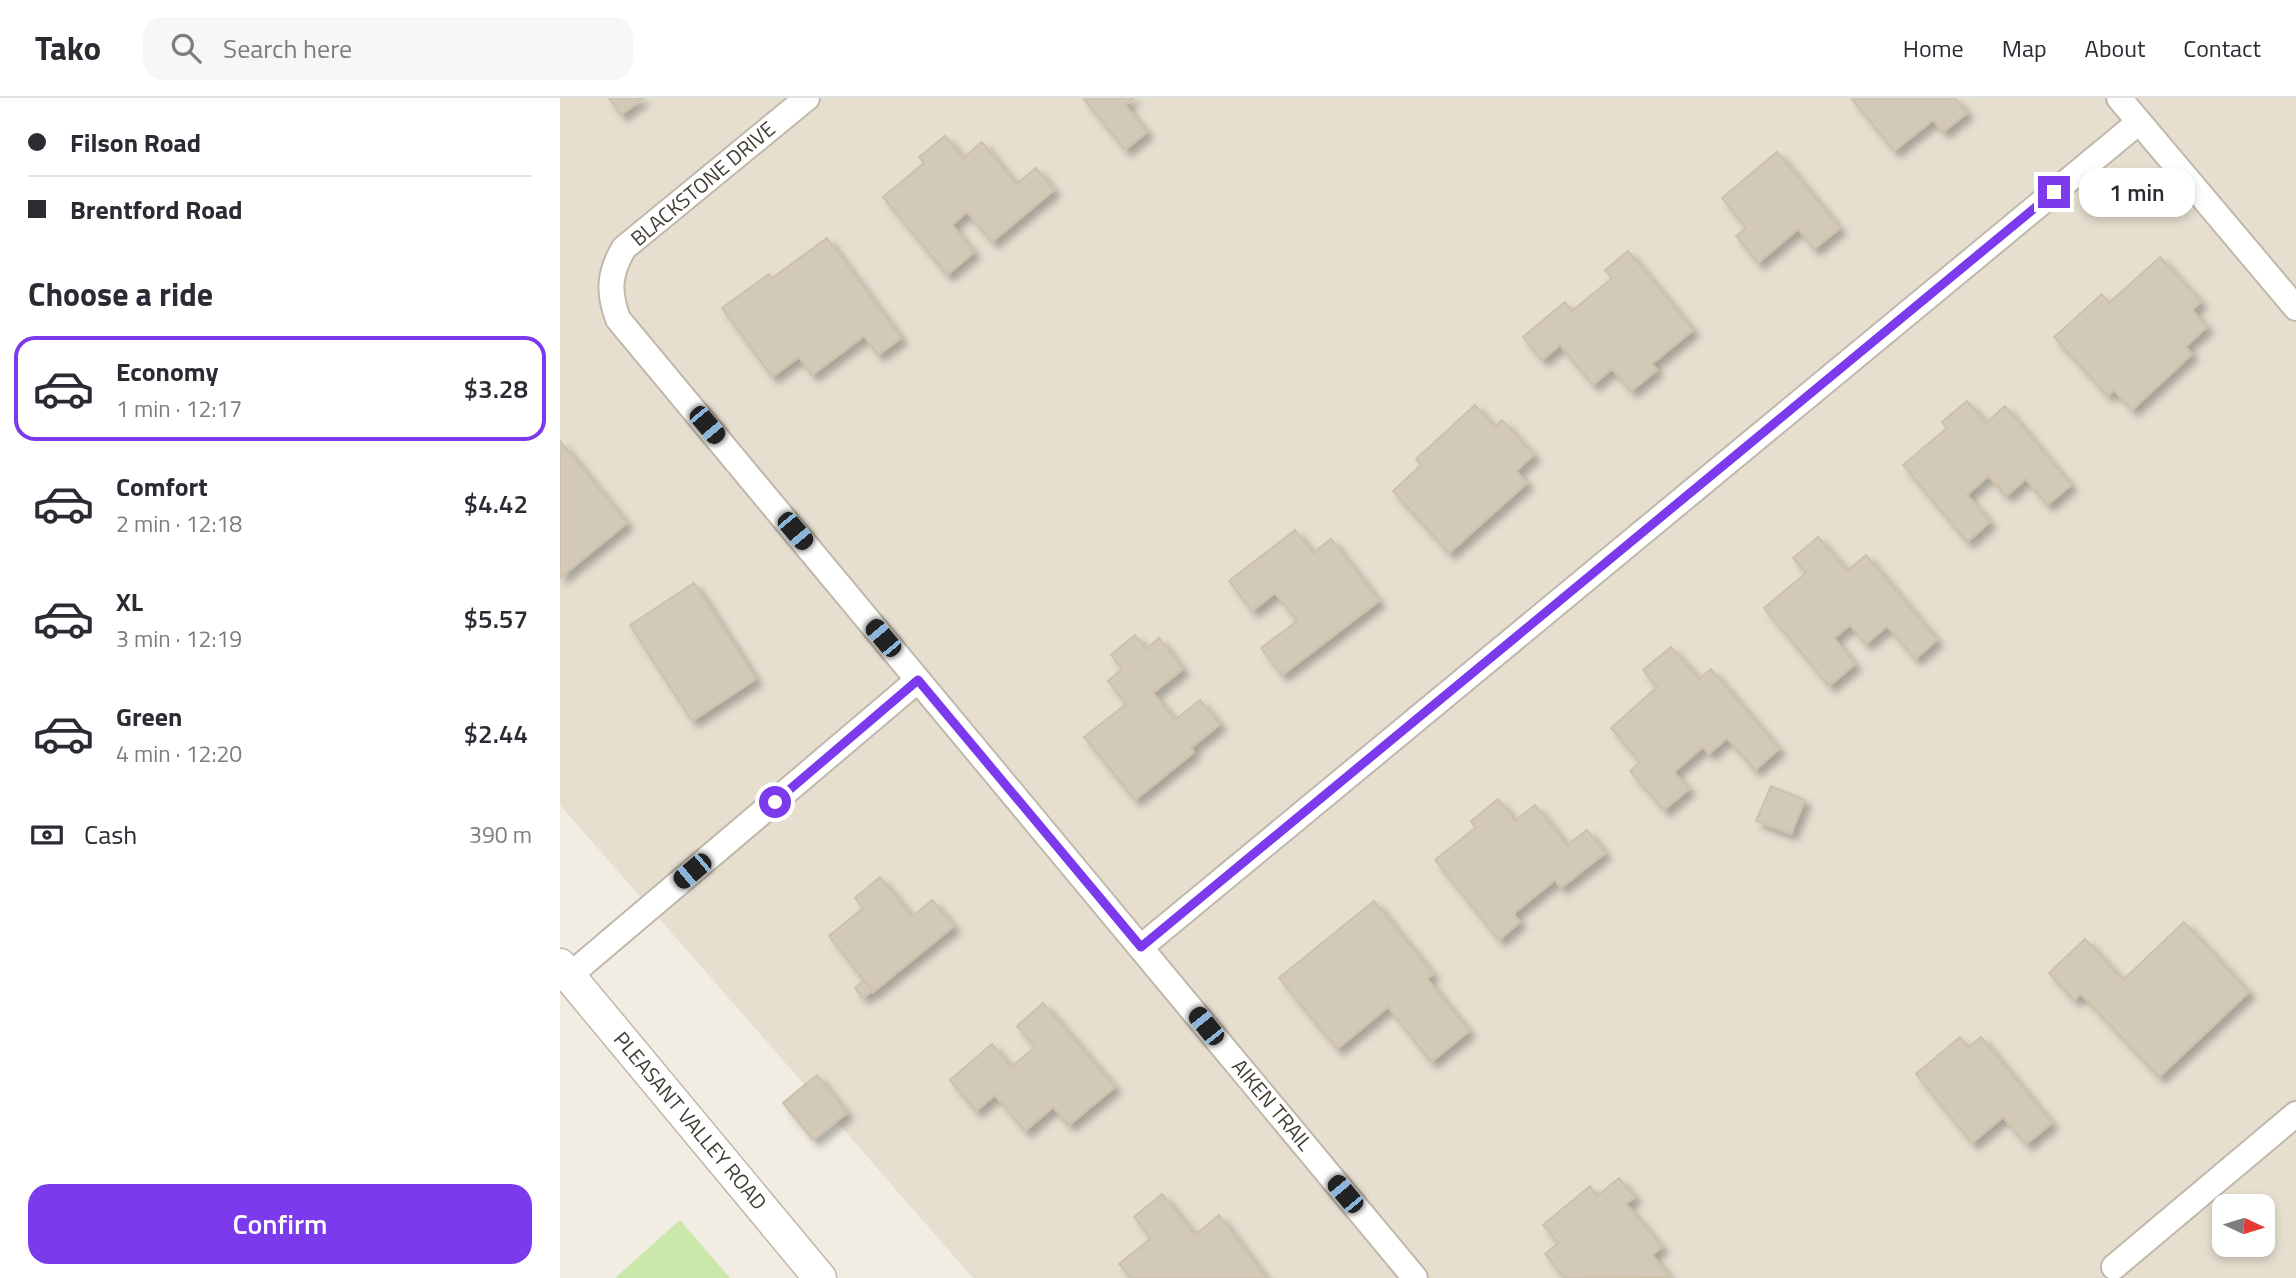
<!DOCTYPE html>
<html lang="en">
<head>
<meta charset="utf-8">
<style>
  body { margin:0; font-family:"Titillium Web",sans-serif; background:#f7f7f7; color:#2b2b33; height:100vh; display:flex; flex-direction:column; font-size:26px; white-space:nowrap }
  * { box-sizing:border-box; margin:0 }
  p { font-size:23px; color:#7c7c81 }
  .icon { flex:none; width:38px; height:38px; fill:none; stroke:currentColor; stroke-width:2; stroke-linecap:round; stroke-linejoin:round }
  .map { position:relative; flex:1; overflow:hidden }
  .drawer { display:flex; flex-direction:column; background:#fff; width:560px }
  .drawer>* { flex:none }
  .banner { display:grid; align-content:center; height:154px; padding:0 28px; background:#fff }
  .needle { width:46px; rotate:94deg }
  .fabs { position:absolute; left:1652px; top:1096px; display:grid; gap:14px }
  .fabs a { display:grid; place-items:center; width:63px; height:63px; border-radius:14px; background:#fff; box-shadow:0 4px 10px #0003; font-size:35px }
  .end { position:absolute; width:32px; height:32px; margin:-16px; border:9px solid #7c3aed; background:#fff; box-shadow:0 0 0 4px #fff }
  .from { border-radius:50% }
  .bubble { position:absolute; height:49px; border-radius:21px; background:#fff; box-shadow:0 4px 10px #0003; font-size:23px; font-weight:600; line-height:49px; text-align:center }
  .car { position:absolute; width:21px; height:42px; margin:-21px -10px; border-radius:9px; box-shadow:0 0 5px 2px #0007; background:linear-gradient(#222 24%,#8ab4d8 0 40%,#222 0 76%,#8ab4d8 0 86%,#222 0) }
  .banner b { display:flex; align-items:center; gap:24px; height:66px; font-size:26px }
  .banner b+b { border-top:2px solid #e1e1e2 }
  .banner i { width:18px; height:18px; background:#2b2b33 }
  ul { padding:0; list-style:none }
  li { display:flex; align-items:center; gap:21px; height:105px; margin:0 14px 10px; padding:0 14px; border:4px solid transparent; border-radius:21px }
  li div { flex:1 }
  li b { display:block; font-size:26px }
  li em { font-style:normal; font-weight:600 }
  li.selected { border-color:#7c3aed }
  li>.icon { width:63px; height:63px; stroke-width:1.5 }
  h2 { padding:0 28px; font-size:32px; line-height:84px }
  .pay { display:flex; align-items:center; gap:18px; height:77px; padding:0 28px; font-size:26px }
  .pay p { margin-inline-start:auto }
  .action { display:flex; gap:14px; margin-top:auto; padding:14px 28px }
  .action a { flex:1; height:80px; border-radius:21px; background:#7c3aed; color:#fff; font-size:28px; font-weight:600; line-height:80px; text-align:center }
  header { display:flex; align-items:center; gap:42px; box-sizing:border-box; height:98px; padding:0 35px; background:#fff; border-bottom:2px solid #e1e1e2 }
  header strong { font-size:33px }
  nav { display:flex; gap:38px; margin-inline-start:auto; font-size:24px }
  .search { width:490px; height:63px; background:#f7f7f7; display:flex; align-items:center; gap:18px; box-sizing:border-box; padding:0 24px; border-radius:21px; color:#7c7c81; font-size:26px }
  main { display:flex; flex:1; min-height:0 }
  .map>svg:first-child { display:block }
  .residential { fill:#e6dfd0; fill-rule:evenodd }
  .green { fill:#cbe7aa }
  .building { fill:#d3c9b8; stroke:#cec1ab; stroke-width:2; filter:url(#shadow) }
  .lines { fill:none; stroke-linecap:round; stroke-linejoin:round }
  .minor-casing { stroke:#c0b8a8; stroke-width:28 }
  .tertiary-casing { stroke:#c0b8a8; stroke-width:35 }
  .minor { stroke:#fff; stroke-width:24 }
  .tertiary { stroke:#fff; stroke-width:32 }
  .route { stroke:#7c3aed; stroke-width:9 }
  .labels { text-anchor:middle; stroke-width:5; stroke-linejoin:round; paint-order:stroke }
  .street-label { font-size:21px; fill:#433d33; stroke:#fff }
</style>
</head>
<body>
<header>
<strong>Tako</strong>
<div class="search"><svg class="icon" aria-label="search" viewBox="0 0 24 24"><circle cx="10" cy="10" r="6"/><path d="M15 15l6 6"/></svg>Search here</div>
<nav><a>Home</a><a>Map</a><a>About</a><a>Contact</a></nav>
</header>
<main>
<section class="drawer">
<div class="banner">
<b><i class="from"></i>Filson Road</b>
<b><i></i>Brentford Road</b>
</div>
<h2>Choose a ride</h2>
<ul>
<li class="selected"><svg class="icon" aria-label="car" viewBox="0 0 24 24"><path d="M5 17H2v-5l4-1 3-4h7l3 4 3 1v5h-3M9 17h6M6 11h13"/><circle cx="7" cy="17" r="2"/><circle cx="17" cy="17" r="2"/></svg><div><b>Economy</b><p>1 min · 12:17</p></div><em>$3.28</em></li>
<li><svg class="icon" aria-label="car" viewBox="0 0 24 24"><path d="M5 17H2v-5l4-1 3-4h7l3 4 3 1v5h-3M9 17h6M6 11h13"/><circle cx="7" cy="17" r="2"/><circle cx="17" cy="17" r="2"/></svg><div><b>Comfort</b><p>2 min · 12:18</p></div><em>$4.42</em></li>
<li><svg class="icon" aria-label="car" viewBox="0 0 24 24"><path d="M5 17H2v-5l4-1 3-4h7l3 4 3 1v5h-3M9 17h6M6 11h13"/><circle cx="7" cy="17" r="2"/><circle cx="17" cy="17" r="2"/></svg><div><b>XL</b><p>3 min · 12:19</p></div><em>$5.57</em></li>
<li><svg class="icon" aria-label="car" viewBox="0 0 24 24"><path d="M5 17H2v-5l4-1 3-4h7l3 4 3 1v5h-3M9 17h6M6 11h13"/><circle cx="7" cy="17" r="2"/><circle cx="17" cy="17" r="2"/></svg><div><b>Green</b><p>4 min · 12:20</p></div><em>$2.44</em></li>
</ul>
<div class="pay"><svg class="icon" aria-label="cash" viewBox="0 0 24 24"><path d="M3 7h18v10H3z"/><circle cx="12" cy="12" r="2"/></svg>Cash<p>390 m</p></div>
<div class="action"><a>Confirm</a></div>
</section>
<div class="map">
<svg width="1736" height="1180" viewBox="0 0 1736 1180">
  <defs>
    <filter id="shadow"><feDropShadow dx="6" dy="6" stdDeviation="3.5" flood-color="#0004"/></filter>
  </defs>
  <rect width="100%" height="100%" fill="#f1ede3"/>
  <path class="residential" d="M 0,0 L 1736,0 L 1736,1180 L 413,1180 L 0,707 ZM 1664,1108 L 1703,1108 L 1703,1146 L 1664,1146 Z"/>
  <path class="green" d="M 120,1122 L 170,1180 L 55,1180 Z"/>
  <path class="building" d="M 49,0 L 83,0 L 61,17 Z
    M 523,0 L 574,0 L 565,7 L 587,34 L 565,52 Z
    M 1291,0 L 1395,0 L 1407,15 L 1383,34 L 1373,22 L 1334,53 Z
    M 385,38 L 403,60 L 422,44 L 456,86 L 476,70 L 494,92 L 432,144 L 407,114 L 392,127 L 414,154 L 387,177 L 323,99 L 364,65 L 359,59 Z
    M 1217,54 L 1280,130 L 1254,151 L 1238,131 L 1198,165 L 1176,138 L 1186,130 L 1162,100 Z
    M 267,140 L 341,240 L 318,257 L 304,238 L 252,277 L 239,259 L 212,279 L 162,210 L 209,176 L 212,180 Z
    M 1068,153 L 1133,232 L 1092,266 L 1097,272 L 1071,293 L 1052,271 L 1033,287 L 1000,247 L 982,262 L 963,239 L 1005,204 L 1012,213 L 1052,180 L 1045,172 Z
    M 1600,159 L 1641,204 L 1632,212 L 1647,229 L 1625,249 L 1632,256 L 1572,312 L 1554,292 L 1548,298 L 1494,239 L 1542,196 L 1549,205 Z
    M 1407,303 L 1426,325 L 1445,308 L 1511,387 L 1487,407 L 1466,381 L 1446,398 L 1428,378 L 1407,397 L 1430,424 L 1407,444 L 1343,367 L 1387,330 L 1382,324 Z
    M 915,307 L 935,329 L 942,322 L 974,357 L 956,373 L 967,385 L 889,455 L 833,393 L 861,367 L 856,361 Z
    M 0,343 L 67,425 L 0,480 Z
    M 735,432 L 753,455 L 771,441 L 819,503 L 722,577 L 701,550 L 737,523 L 715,495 L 692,513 L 669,483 Z
    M 1258,439 L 1287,473 L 1306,457 L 1377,542 L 1355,561 L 1327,528 L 1306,546 L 1290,527 L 1274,540 L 1295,566 L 1269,588 L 1204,510 L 1246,475 L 1233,460 Z
    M 134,485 L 196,581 L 132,623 L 70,527 Z
    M 575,537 L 586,551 L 599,540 L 623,571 L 593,595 L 615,622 L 640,602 L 660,626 L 631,650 L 634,654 L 575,702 L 524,639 L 566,606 L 548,583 L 562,571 L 551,557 Z
    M 1111,549 L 1139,581 L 1151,571 L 1219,651 L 1195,672 L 1167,640 L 1149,656 L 1143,649 L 1114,674 L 1129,691 L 1104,712 L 1070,673 L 1080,664 L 1051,630 L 1097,589 L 1083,572 Z
    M 1211,688 L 1245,702 L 1231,736 L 1196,723 Z
    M 938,701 L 955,723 L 975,707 L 1007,747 L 1027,732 L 1045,755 L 1001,790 L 995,782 L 953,816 L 960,824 L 939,842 L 875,762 L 915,730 L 911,723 Z
    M 320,779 L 352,819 L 372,802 L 394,828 L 313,894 L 269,838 L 303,810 L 295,800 Z
    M 814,803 L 873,876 L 867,881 L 909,933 L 871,964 L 828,909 L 777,951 L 719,880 Z
    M 1624,824 L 1689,894 L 1599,979 L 1521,896 L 1514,902 L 1489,875 L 1525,841 L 1563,882 Z
    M 304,882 L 313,892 L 303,900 L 295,890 Z
    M 483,905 L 555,989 L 509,1027 L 493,1009 L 465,1033 L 435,997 L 416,1013 L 390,982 L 432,946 L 451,969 L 475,949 L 457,928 Z
    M 1400,939 L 1408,950 L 1421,939 L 1492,1025 L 1466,1046 L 1443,1019 L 1412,1045 L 1356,976 Z
    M 257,977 L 287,1015 L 253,1042 L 223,1005 Z
    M 1059,1080 L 1075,1099 L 1066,1106 L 1102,1149 L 1092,1157 L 1110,1179 L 1005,1180 L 985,1156 L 998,1145 L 983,1127 L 1030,1088 L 1037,1098 Z
    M 602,1096 L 635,1137 L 659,1117 L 706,1180 L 571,1180 L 559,1166 L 591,1140 L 574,1119 Z"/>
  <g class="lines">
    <g class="minor-casing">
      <path id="minor" d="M 247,0 L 64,150 C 49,175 48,194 58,221 L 855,1180
        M 1559,0 L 1736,210
        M 581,849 L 1579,24
        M 9,878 L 358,582
        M 1554,1169 L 1736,1016"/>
    </g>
    <g class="tertiary-casing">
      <path id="tertiary" d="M 0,867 L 260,1180"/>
    </g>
    <use href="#minor" class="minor"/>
    <use href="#tertiary" class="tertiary"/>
  </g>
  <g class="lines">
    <path class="route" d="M 215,704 L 358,582 L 581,849 L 1494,94"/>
  </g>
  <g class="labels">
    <g class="street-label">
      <text transform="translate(143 86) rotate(-40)" y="7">BLACKSTONE DRIVE</text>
      <text transform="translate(712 1007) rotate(50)" y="7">AIKEN TRAIL</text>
      <text transform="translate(130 1023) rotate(50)" y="7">PLEASANT VALLEY ROAD</text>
    </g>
  </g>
</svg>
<div class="fabs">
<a><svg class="needle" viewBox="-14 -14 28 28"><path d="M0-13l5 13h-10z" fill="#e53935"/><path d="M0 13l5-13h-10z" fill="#7c7c81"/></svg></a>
</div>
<i class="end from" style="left:215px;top:704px"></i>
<i class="end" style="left:1494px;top:94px"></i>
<div class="bubble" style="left:1519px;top:70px;width:116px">1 min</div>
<i class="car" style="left:147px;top:327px;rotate:140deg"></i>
<i class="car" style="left:235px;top:433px;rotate:140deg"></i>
<i class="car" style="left:323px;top:540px;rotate:320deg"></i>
<i class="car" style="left:132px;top:773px;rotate:230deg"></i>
<i class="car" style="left:646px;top:928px;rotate:321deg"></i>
<i class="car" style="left:785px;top:1096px;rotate:320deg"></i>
</div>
</main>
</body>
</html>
